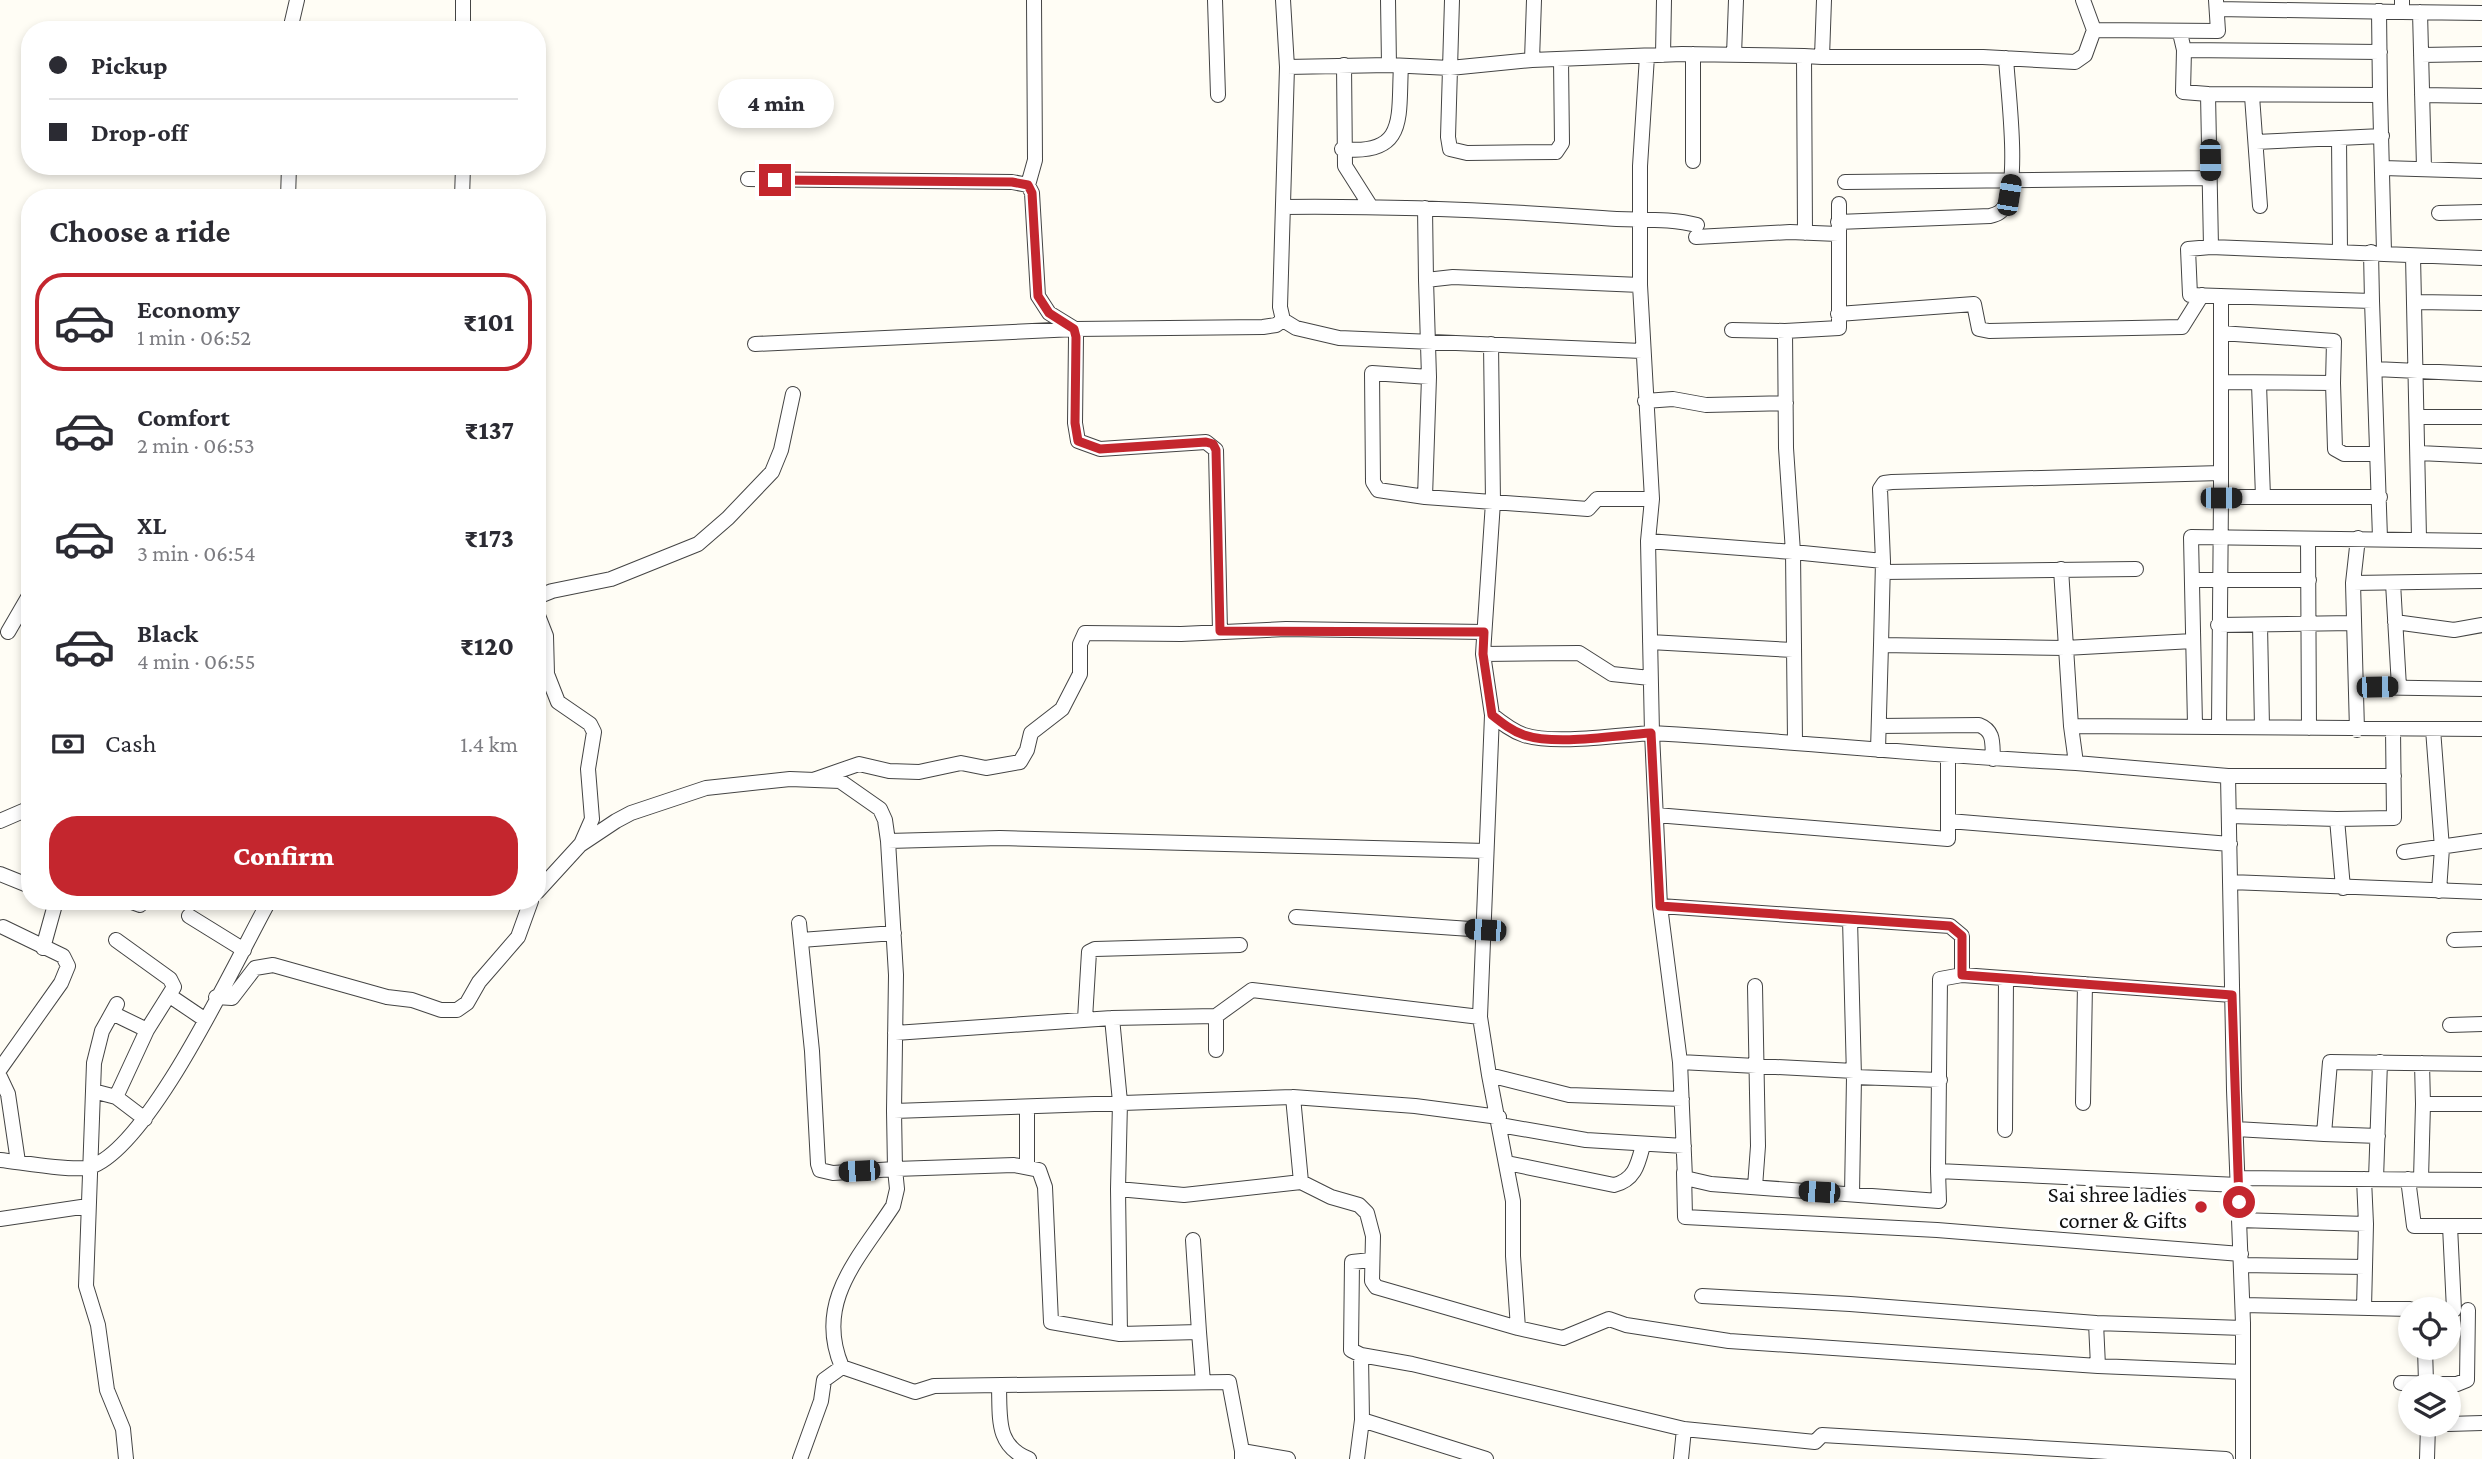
<!DOCTYPE html>
<html lang="en">
<head>
<meta charset="utf-8">
<style>
  body { margin:0; font-family:"Crimson Pro",serif; background:#f7f7f7; color:#2b2b33; height:100vh; display:flex; flex-direction:column; font-size:26px; white-space:nowrap }
  * { box-sizing:border-box; margin:0 }
  p { font-size:23px; color:#7c7c81 }
  .icon { flex:none; width:38px; height:38px; fill:none; stroke:currentColor; stroke-width:2; stroke-linecap:round; stroke-linejoin:round }
  .map { position:relative; flex:1; overflow:hidden }
  .drawer { position:absolute; left:21px; top:189px; width:525px; height:721px; display:flex; flex-direction:column; background:#fff; border-radius:28px; box-shadow:0 4px 10px #0003 }
  .drawer>* { flex:none }
  .top-card { position:absolute; left:21px; top:21px; width:525px; height:154px; border-radius:28px; box-shadow:0 4px 10px #0003; display:grid; align-content:center; height:154px; padding:0 28px; background:#fff }
  .tools { position:absolute; left:2398px; top:1297px; display:grid; gap:14px }
  .tools a { display:grid; place-items:center; width:63px; height:63px; border-radius:50%; background:#fff; box-shadow:0 4px 10px #0003; font-size:35px }
  .end { position:absolute; width:32px; height:32px; margin:-16px; border:9px solid #c4262e; background:#fff; box-shadow:0 0 0 4px #fff }
  .from { border-radius:50% }
  .bubble { position:absolute; height:49px; border-radius:24px; background:#fff; box-shadow:0 4px 10px #0003; font-size:23px; font-weight:800; line-height:49px; text-align:center }
  .car { position:absolute; width:21px; height:42px; margin:-21px -10px; border-radius:9px; box-shadow:0 0 5px 2px #0007; background:linear-gradient(#222 24%,#8ab4d8 0 40%,#222 0 76%,#8ab4d8 0 86%,#222 0) }
  .top-card b { display:flex; align-items:center; gap:24px; height:66px; font-size:26px }
  .top-card b+b { border-top:2px solid #e1e1e2 }
  .top-card i { width:18px; height:18px; background:#2b2b33 }
  ul { padding:0; list-style:none }
  li { display:flex; align-items:center; gap:21px; height:98px; margin:0 14px 10px; padding:0 14px; border:4px solid transparent; border-radius:28px }
  li div { flex:1 }
  li b { display:block; font-size:26px }
  li em { font-style:normal; font-weight:800 }
  li.current { border-color:#c4262e }
  li>.icon { width:63px; height:63px; stroke-width:1.5 }
  h2 { padding:0 28px; font-size:32px; line-height:84px }
  .pay { display:flex; align-items:center; gap:18px; height:77px; padding:0 28px; font-size:26px }
  .pay p { margin-inline-start:auto }
  .button { display:flex; gap:14px; margin-top:auto; padding:14px 28px }
  .button a { flex:1; height:80px; border-radius:28px; background:#c4262e; color:#fff; font-size:28px; font-weight:800; line-height:80px; text-align:center }
  .map>svg:first-child { display:block }
  .lines { fill:none; stroke-linecap:round; stroke-linejoin:round }
  .minor-casing { stroke:#444; stroke-width:16 }
  .minor { stroke:#fff; stroke-width:14 }
  .route { stroke:#c4262e; stroke-width:9 }
  .poi-dot { fill:#c4262e; stroke:#fff; stroke-width:2.5 }
  .labels { text-anchor:middle; stroke-width:7; stroke-linejoin:round; paint-order:stroke }
  .poi-label { font-size:23px; fill:#111; stroke:#fff; text-anchor:end }
</style>
</head>
<body>
<div class="map">
<svg width="2482" height="1459" viewBox="0 0 2482 1459">
  <rect width="100%" height="100%" fill="#fffdf5"/>
  <g class="lines">
    <g class="minor-casing">
      <path id="minor" d="M 463,0 L 463,30
        M 1215,0 L 1218,95
        M 1283,0 L 1287,67
        M 1388,0 L 1389,65
        M 1452,0 L 1448,137 L 1450,149 L 1467,153 L 1556,152 L 1562,143 L 1561,60
        M 2083,0 L 2094,30 L 2218,31 L 2216,0
        M 2402,0 L 2402,12 L 2482,13
        M 2217,9 L 2402,12
        M 2379,11 L 2380,95
        M 2420,12 L 2424,168
        M 290,30 L 297,0
        M 2180,33 L 2184,50 L 2183,92 L 2208,94 L 2211,247
        M 2184,50 L 2380,52
        M 1693,54 L 1693,161
        M 1663,55 L 1664,0
        M 1734,55 L 1736,0
        M 2421,55 L 2482,54
        M 1647,56 L 1640,166 L 1640,285 L 1652,499 L 1648,541 L 1793,552 L 1786,448 L 1785,331 L 1839,328 L 1839,204
        M 1822,57 L 1983,57 L 2075,62 L 2085,55 L 2094,30
        M 1532,60 L 1534,0
        M 1344,65 L 1345,166 L 1371,207
        M 2208,94 L 2380,95 L 2384,252
        M 2422,95 L 2482,96
        M 2252,96 L 2260,206
        M 2339,138 L 2340,251
        M 2256,142 L 2382,136
        M 1342,149 C 1408,156 1398,116 1401,66
        M 2383,168 L 2482,171
        M 748,179 L 1012,182 L 1028,185 L 1032,193 L 1038,296 L 1049,313 L 1075,329 L 1076,337 L 1075,423 L 1078,441 L 1100,449 L 1206,442 L 1216,450 L 1220,631
        M 1845,182 L 2210,178
        M 1028,185 L 1035,160 L 1034,0
        M 288,198 L 289,166
        M 462,198 L 463,166
        M 1283,207 C 1389,206 1495,210 1602,218 C 1633,221 1667,217 1697,225
        M 1425,208 L 1426,280
        M 2439,213 L 2482,212
        M 1838,222 L 1990,216 C 1998,214 2002,212 2006,204 C 2019,175 2008,92 2006,58
        M 1805,233 L 1804,56 L 1822,57 L 1824,0
        M 1696,237 L 1790,232 L 1838,234
        M 2371,252 L 2372,301
        M 2413,256 L 2419,538
        M 1640,285 L 1453,277 L 1426,280 L 1429,377 L 1425,497 L 1588,509 L 1597,499 L 1652,499
        M 2416,302 L 2482,303
        M 1838,314 L 1974,304 L 1979,329 L 1989,331 L 2182,327 L 2202,295
        M 1732,330 L 1785,331
        M 2221,333 L 2334,341 L 2333,383 L 2221,382
        M 755,344 L 1075,329 L 1263,327 L 1276,325 L 1283,320
        M 1491,344 L 1493,502 L 1483,654 L 1492,715 C 1502,723 1512,731 1524,735 C 1554,745 1619,735 1652,733 L 1648,541
        M 1642,351 L 1339,338 L 1296,328 L 1283,320 L 1280,307 L 1287,67 L 1389,65 L 1450,68 L 1532,60 L 1682,54 L 1804,56
        M 2375,369 L 2482,374
        M 2333,383 L 2335,449 L 2344,454 L 2377,454
        M 2259,384 L 2263,497
        M 1645,401 L 1673,399 L 1706,405 L 1786,403
        M 2418,417 L 2482,417
        M 2419,453 L 2482,456
        M 2221,473 L 2221,497 L 2380,497
        M 1425,497 L 1378,490 L 1373,482 L 1372,373 L 1429,377
        M 2380,538 L 2372,301 L 2190,295 L 2188,249 L 2211,247 L 2482,258
        M 2308,539 L 2309,728
        M 2061,569 L 2071,726
        M 1883,572 L 2136,569
        M 2192,580 L 2309,580
        M 2353,583 L 2482,581
        M 2393,583 L 2399,687
        M 537,597 L 552,591 L 611,579 L 698,544 L 728,518 L 772,472 L 781,450 L 793,394
        M 537,613 L 546,636 L 547,674 L 558,702 L 590,724 L 594,732 L 588,769 L 592,819 L 581,844
        M 2395,622 L 2454,630 L 2482,625
        M 2218,625 L 2354,623
        M 2260,625 L 2262,727
        M 8,632 L 30,594
        M 2193,641 L 2065,648 L 1881,645 L 1883,561 L 1880,489 L 1884,483 L 1892,482 L 2221,473 L 2221,296
        M 1650,642 L 1793,650
        M 1483,654 L 1579,653 L 1612,674 L 1650,678
        M 2356,687 L 2482,689
        M 2195,725 L 2191,537 L 2482,541
        M 2219,725 L 2221,497
        M 1879,726 L 1979,725 C 1995,731 1992,744 1993,759
        M 2433,729 L 2442,848 L 2439,891
        M 2357,730 L 2353,583 L 2358,538
        M 1795,741 L 1793,552 L 1883,561
        M 1878,750 L 1881,645
        M 2076,763 C 1934,756 1793,741 1652,733 L 1660,906 L 1950,926 L 1962,936 L 1962,975 L 2232,995
        M 2228,776 L 2394,776
        M 813,780 L 859,764 L 889,771 L 919,772 L 961,763 L 986,768 L 1020,762 L 1027,750 L 1031,733 L 1062,709 L 1080,674 L 1080,644 L 1085,633 L 1181,634 L 1286,629 L 1484,632
        M 1656,815 L 1948,839 L 1948,757
        M 2230,816 L 2337,819
        M 0,821 L 30,808
        M 1949,821 L 2230,844
        M 888,841 L 1000,838 L 1486,851
        M 2404,852 L 2482,841
        M 0,874 L 30,886
        M 2230,882 L 2482,892
        M 2343,888 L 2337,819 L 2394,818 L 2393,729
        M 537,892 L 580,845 L 616,821 L 631,813 L 706,788 L 790,779 L 840,781 L 880,809 L 885,820 L 888,841 L 896,975 L 894,1111
        M 129,901 L 140,905
        M 1660,906 L 1680,1062
        M 189,916 L 244,950
        M 1296,917 L 1485,930
        M 1850,919 L 1854,1077 L 1940,1080
        M 799,923 L 812,1051 L 818,1164 L 820,1170 L 833,1173 L 895,1169 L 897,1189 L 893,1206 C 859,1258 814,1302 842,1367
        M 116,940 L 170,979 L 174,987 L 147,1030 L 116,1097
        M 801,940 L 894,933
        M 2454,940 L 2482,939
        M 43,948 L 56,901
        M 1962,975 L 1940,979 L 1938,1171 L 2238,1185
        M 1755,986 L 1758,1146 L 1755,1187
        M 170,996 L 204,1019
        M 216,997 L 232,998 L 255,968 L 273,965 L 387,997 L 412,1000 L 441,1010 L 457,1010 L 467,1003 L 479,982 L 518,937 L 531,901
        M 117,1004 L 102,1031 L 94,1063 L 86,1286 L 98,1325 L 107,1390 L 123,1429 L 126,1459
        M 112,1013 L 147,1030
        M 1216,1016 L 1252,990 L 1480,1017
        M 1085,1019 L 1089,952 L 1095,949 L 1240,945
        M 2450,1025 L 2482,1024
        M 895,1033 L 1112,1018
        M 2422,1063 L 2423,1104
        M 0,1069 L 61,983 L 68,966 L 63,956 L 3,927
        M 1854,1071 L 1680,1062 L 1685,1178 L 1711,1184 L 1939,1201 L 1938,1171
        M 1489,1075 L 1480,1017 L 1492,715
        M 0,1077 L 8,1094 L 18,1162
        M 93,1091 L 116,1097 L 145,1119
        M 2083,1103 L 2085,984
        M 1027,1107 L 1027,1166
        M 1500,1125 L 1586,1140 L 1684,1146
        M 2236,1129 L 2324,1134 L 2330,1062 L 2482,1064
        M 2005,1130 L 2006,979
        M 2324,1134 L 2378,1136
        M 0,1160 C 20,1162 74,1172 90,1167 C 150,1148 236,960 269,901
        M 1507,1163 L 1614,1185 C 1635,1180 1638,1164 1643,1145
        M 1684,1172 L 1685,1217 L 1937,1230 L 2241,1254
        M 2238,1178 L 2482,1180
        M 2376,1179 L 2380,1062
        M 2408,1179 L 2414,1226 L 2482,1226
        M 2421,1179 L 2423,1104 L 2482,1104
        M 1301,1182 L 1331,1197 L 1359,1205 L 1367,1213 L 1373,1236 L 1372,1281 L 1376,1287 L 1518,1328 L 1563,1338 L 1609,1319 L 1626,1325 L 1729,1341 L 2098,1366
        M 1118,1189 L 1184,1195 L 1301,1182 L 1293,1097 L 1415,1106 L 1499,1117
        M 1852,1194 L 1854,1077
        M 0,1219 L 88,1206
        M 2239,1220 L 2366,1224 L 2364,1179
        M 2450,1226 L 2454,1310
        M 1193,1240 L 1199,1332
        M 2241,1265 L 2365,1267 L 2366,1224
        M 1702,1296 L 1850,1304 L 2096,1323
        M 2243,1305 L 2410,1309
        M 2364,1308 L 2365,1267
        M 1518,1328 L 1513,1256 L 1513,1201 L 1489,1075 L 1569,1095 L 1682,1099
        M 1120,1334 L 1051,1322 L 1045,1187 L 1039,1170 L 1014,1165 L 895,1169 L 894,1111 L 1293,1097
        M 2425,1348 L 2426,1383
        M 1361,1355 L 1412,1364 L 1684,1429
        M 2243,1372 L 2098,1366 L 2096,1323 L 2243,1328
        M 1203,1382 L 1199,1332 L 1120,1334 L 1118,1189 L 1120,1102 L 1112,1018 L 1216,1016 L 1216,1050
        M 2401,1383 L 2457,1384 L 2467,1380 L 2468,1310
        M 999,1387 C 1000,1419 996,1446 1029,1459
        M 1362,1420 L 1361,1355 L 1351,1350 L 1352,1262 L 1371,1260
        M 2448,1424 L 2482,1423
        M 800,1459 L 821,1401 L 824,1380 L 842,1367 L 915,1392 L 934,1386 L 1229,1382 L 1242,1451
        M 1242,1459 L 1242,1451 L 1288,1459
        M 1357,1459 L 1362,1420 L 1486,1459
        M 1681,1459 L 1684,1429 L 1815,1442 L 1822,1435 L 2226,1459
        M 2243,1459 L 2243,1323 L 2234,1090 L 2228,776 L 2076,763 L 2071,726 L 2482,729
        M 2427,1459 L 2428,1425 L 2439,1424"/>
    </g>
    <use href="#minor" class="minor"/>
  </g>
  <g class="lines">
    <path class="route" d="M 775,180 L 1012,182 L 1028,185 L 1032,193 L 1038,296 L 1049,313 L 1074,329 L 1076,337 L 1075,423 L 1078,441 L 1100,449 L 1206,442 L 1213,444 L 1216,450 L 1220,631 L 1484,632 L 1483,654 L 1492,715 C 1502,723 1512,731 1524,735 C 1557,746 1616,735 1651,733 L 1660,906 L 1950,926 L 1962,936 L 1962,975 L 2232,995 L 2239,1202"/>
  </g>
  <circle class="poi-dot" cx="2201" cy="1207" r="7"/>
  <g class="labels">
    <g class="poi-label">
      <text x="2187" y="1202">Sai shree ladies<tspan x="2187" dy="26">corner &amp; Gifts</tspan></text>
    </g>
  </g>
</svg>
<div class="tools">
<a><svg class="icon" aria-label="locate" viewBox="0 0 24 24"><circle cx="12" cy="12" r="6"/><path d="M12 2v4M12 18v4M2 12h4M18 12h4"/></svg></a>
<a><svg class="icon" aria-label="layers" viewBox="0 0 24 24"><path d="M12 4l9 5-9 5-9-5zM3 14l9 5 9-5"/></svg></a>
</div>
<i class="end from" style="left:2239px;top:1202px"></i>
<i class="end" style="left:775px;top:180px"></i>
<div class="bubble" style="left:718px;top:79px;width:116px">4 min</div>
<i class="car" style="left:2210px;top:160px;rotate:179deg"></i>
<i class="car" style="left:2009px;top:195px;rotate:9deg"></i>
<i class="car" style="left:2221px;top:498px;rotate:90deg"></i>
<i class="car" style="left:2377px;top:687px;rotate:89deg"></i>
<i class="car" style="left:1485px;top:930px;rotate:274deg"></i>
<i class="car" style="left:859px;top:1171px;rotate:267deg"></i>
<i class="car" style="left:1819px;top:1192px;rotate:274deg"></i>
<div class="top-card">
<b><i class="from"></i>Pickup</b>
<b><i></i>Drop-off</b>
</div>
<section class="drawer">
<h2>Choose a ride</h2>
<ul>
<li class="current"><svg class="icon" aria-label="car" viewBox="0 0 24 24"><path d="M5 17H2v-5l4-1 3-4h7l3 4 3 1v5h-3M9 17h6M6 11h13"/><circle cx="7" cy="17" r="2"/><circle cx="17" cy="17" r="2"/></svg><div><b>Economy</b><p>1 min · 06:52</p></div><em>₹101</em></li>
<li><svg class="icon" aria-label="car" viewBox="0 0 24 24"><path d="M5 17H2v-5l4-1 3-4h7l3 4 3 1v5h-3M9 17h6M6 11h13"/><circle cx="7" cy="17" r="2"/><circle cx="17" cy="17" r="2"/></svg><div><b>Comfort</b><p>2 min · 06:53</p></div><em>₹137</em></li>
<li><svg class="icon" aria-label="car" viewBox="0 0 24 24"><path d="M5 17H2v-5l4-1 3-4h7l3 4 3 1v5h-3M9 17h6M6 11h13"/><circle cx="7" cy="17" r="2"/><circle cx="17" cy="17" r="2"/></svg><div><b>XL</b><p>3 min · 06:54</p></div><em>₹173</em></li>
<li><svg class="icon" aria-label="car" viewBox="0 0 24 24"><path d="M5 17H2v-5l4-1 3-4h7l3 4 3 1v5h-3M9 17h6M6 11h13"/><circle cx="7" cy="17" r="2"/><circle cx="17" cy="17" r="2"/></svg><div><b>Black</b><p>4 min · 06:55</p></div><em>₹120</em></li>
</ul>
<div class="pay"><svg class="icon" aria-label="cash" viewBox="0 0 24 24"><path d="M3 7h18v10H3z"/><circle cx="12" cy="12" r="2"/></svg>Cash<p>1.4 km</p></div>
<div class="button"><a>Confirm</a></div>
</section>
</div>
</body>
</html>
